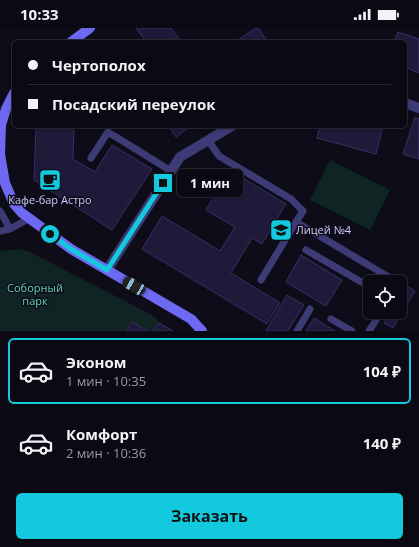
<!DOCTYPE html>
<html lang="ru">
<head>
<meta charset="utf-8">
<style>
  body { margin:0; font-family:"Open Sans",sans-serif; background:#191722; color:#f1f3f6; height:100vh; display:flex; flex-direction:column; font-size:15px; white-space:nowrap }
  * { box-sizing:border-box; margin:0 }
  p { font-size:13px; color:#9a9aa0 }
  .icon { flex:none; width:22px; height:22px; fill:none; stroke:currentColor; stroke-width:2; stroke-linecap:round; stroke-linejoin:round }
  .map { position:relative; height:303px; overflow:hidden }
  .side { display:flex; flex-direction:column; background:#0b0914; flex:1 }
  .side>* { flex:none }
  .hud { position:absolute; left:12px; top:12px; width:395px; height:88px; border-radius:6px; box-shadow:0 2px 6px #0003,0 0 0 1px #2b2a34; display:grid; align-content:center; height:88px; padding:0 16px; background:#0b0914 }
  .fabs { position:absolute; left:363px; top:247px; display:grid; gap:8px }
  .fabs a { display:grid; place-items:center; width:44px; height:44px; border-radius:6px; background:#0b0914; box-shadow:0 2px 6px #0003,0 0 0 1px #2b2a34; font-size:20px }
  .end { position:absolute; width:18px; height:18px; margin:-9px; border:5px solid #13c9de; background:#111; box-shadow:0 0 0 2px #111 }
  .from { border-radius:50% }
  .bubble { position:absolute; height:28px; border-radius:6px; background:#0b0914; box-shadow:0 2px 6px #0003,0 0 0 1px #2b2a34; font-size:13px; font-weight:700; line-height:28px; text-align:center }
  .car { position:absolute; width:12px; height:24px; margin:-12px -6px; border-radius:5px; box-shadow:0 0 3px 1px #0007; background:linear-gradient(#222 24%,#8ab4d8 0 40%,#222 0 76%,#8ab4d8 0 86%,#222 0) }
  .hud b { display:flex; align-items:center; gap:14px; height:38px; font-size:15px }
  .hud b+b { border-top:1px solid #2b2a34 }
  .hud i { width:10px; height:10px; background:#f1f3f6 }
  ul { padding:7px 0 0; list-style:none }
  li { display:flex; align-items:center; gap:12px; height:66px; margin:0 8px 6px; padding:0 8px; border:2px solid transparent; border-radius:6px }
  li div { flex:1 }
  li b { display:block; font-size:15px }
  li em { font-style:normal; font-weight:700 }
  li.active { border-color:#13c9de }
  li>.icon { width:36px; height:36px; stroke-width:1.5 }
  .primary-button { display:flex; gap:8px; margin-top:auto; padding:8px 16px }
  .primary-button a { flex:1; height:46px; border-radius:6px; background:#13c9de; color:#111; font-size:16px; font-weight:700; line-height:46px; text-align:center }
  .status { display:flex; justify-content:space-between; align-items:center; height:28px; padding:0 20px; background:#0b0914; direction:ltr }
  .status svg { height:11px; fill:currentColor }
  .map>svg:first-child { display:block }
  .green { fill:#102423 }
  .building { fill:#201a3a; stroke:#392e64 }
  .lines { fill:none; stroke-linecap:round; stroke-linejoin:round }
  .service { stroke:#3d3b75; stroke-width:7 }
  .minor { stroke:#3d3b75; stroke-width:10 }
  .secondary { stroke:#6d69f2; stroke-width:10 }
  .route { stroke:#13c9de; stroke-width:5 }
  .labels { text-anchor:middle; stroke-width:3; stroke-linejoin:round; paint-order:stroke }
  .poi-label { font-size:11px; fill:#d0cafa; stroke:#0f0c1a }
  .park-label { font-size:11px; fill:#5ed3b6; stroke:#0f0c1a }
</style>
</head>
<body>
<div class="status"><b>10:33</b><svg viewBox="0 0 49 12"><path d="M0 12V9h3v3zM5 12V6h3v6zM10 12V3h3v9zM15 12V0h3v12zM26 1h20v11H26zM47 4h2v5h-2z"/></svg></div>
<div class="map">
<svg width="419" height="303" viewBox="0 0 419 303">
  <rect width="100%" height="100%" fill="#0f0c1a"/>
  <path class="green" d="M 330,132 L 390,162 L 370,202 L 310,172 Z
    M 20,221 L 30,224 L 150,286 L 171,303 L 0,303 L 0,223 Z"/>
  <path class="building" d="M 136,0 L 171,0 L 181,14 L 146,14 Z
    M 256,0 L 258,0 L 266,11 L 262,14 L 235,14 Z
    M 398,4 L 419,11 L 419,45 L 405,39 L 405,14 L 394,14 Z
    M 415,89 L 419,91 L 419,131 L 403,126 Z
    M 36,98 L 74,98 L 73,131 L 95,144 L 112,117 L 152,141 L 112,202 L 34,152 Z
    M 168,98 L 191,98 L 176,109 Z
    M 320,98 L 383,98 L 376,126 L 317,110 Z
    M 230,142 L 286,176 L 262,216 L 252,210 L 231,245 L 280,275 L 267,296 L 142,221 L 162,188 L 220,223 L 235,199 L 206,182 Z
    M 301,227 L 342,252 L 326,278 L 286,254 Z
    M 407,258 L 415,263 L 393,300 L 384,295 L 391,284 L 400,284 L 400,269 Z
    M 287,267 L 304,277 L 288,303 L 266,303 Z
    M 314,290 L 335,303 L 306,303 Z
    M 132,294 L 148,303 L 127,303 Z
    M 158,295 L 168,300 L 173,303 L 153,303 Z"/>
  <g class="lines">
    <path class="service" d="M 208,112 L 219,128 L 291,171 L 303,183 L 296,194
      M 91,130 L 108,104 L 171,143
      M 0,183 L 10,201
      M 0,203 L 10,201 L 30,190
      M 306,222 L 370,259
      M 261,252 L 296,194 L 397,254
      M 331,291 L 352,303
      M 297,303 L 310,281
      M 369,303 L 381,284"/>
    <path class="minor" d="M 405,75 L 419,80
      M 107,242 L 180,129 L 232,98"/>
    <path class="secondary" d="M 71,14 L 90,0
      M 14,65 L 6,81 L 1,97 L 0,126 L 5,155 L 14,176 L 22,185 L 71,221 L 191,291 L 202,303"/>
  </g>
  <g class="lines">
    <path class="route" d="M 50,206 L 71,221 L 107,242 L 163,155"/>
  </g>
  <defs>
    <g id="cafe-square" transform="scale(1.15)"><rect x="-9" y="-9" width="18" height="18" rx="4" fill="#13c9de" stroke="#0f0c1a"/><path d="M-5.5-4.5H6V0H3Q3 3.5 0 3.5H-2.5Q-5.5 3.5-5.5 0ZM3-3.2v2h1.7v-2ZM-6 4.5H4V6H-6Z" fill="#111"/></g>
    <g id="school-square" transform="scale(1.15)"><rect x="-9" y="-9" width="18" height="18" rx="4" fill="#13c9de" stroke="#0f0c1a"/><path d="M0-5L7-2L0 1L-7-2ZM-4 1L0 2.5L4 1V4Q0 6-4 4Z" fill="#111"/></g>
  </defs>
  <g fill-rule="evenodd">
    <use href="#cafe-square" x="50" y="152"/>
    <use href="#school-square" x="281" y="202"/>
  </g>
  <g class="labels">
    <g class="poi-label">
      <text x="50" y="176">Кафе-бар Астро</text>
      <text x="296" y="206" text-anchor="start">Лицей №4</text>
    </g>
    <g class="park-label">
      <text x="35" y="264">Соборный<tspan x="35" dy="13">парк</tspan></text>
    </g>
  </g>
</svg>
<div class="fabs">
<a><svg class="icon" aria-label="locate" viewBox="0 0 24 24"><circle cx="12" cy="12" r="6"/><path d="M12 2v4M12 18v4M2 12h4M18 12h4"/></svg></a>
</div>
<i class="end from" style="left:50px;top:206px"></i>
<i class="end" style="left:163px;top:155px"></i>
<div class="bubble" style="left:177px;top:141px;width:66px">1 мин</div>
<i class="car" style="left:134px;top:258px;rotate:300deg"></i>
<div class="hud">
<b><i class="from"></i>Чертополох</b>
<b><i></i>Посадский переулок</b>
</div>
</div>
<section class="side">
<ul>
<li class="active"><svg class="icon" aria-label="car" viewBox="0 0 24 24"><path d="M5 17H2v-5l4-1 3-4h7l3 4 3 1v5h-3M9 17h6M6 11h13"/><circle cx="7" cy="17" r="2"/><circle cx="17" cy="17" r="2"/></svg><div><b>Эконом</b><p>1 мин · 10:35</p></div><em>104 ₽</em></li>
<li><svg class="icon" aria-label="car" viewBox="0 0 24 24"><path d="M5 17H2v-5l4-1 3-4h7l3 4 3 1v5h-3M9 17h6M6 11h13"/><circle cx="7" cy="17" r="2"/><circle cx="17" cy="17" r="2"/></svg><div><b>Комфорт</b><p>2 мин · 10:36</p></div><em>140 ₽</em></li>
</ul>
<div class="primary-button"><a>Заказать</a></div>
</section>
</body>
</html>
